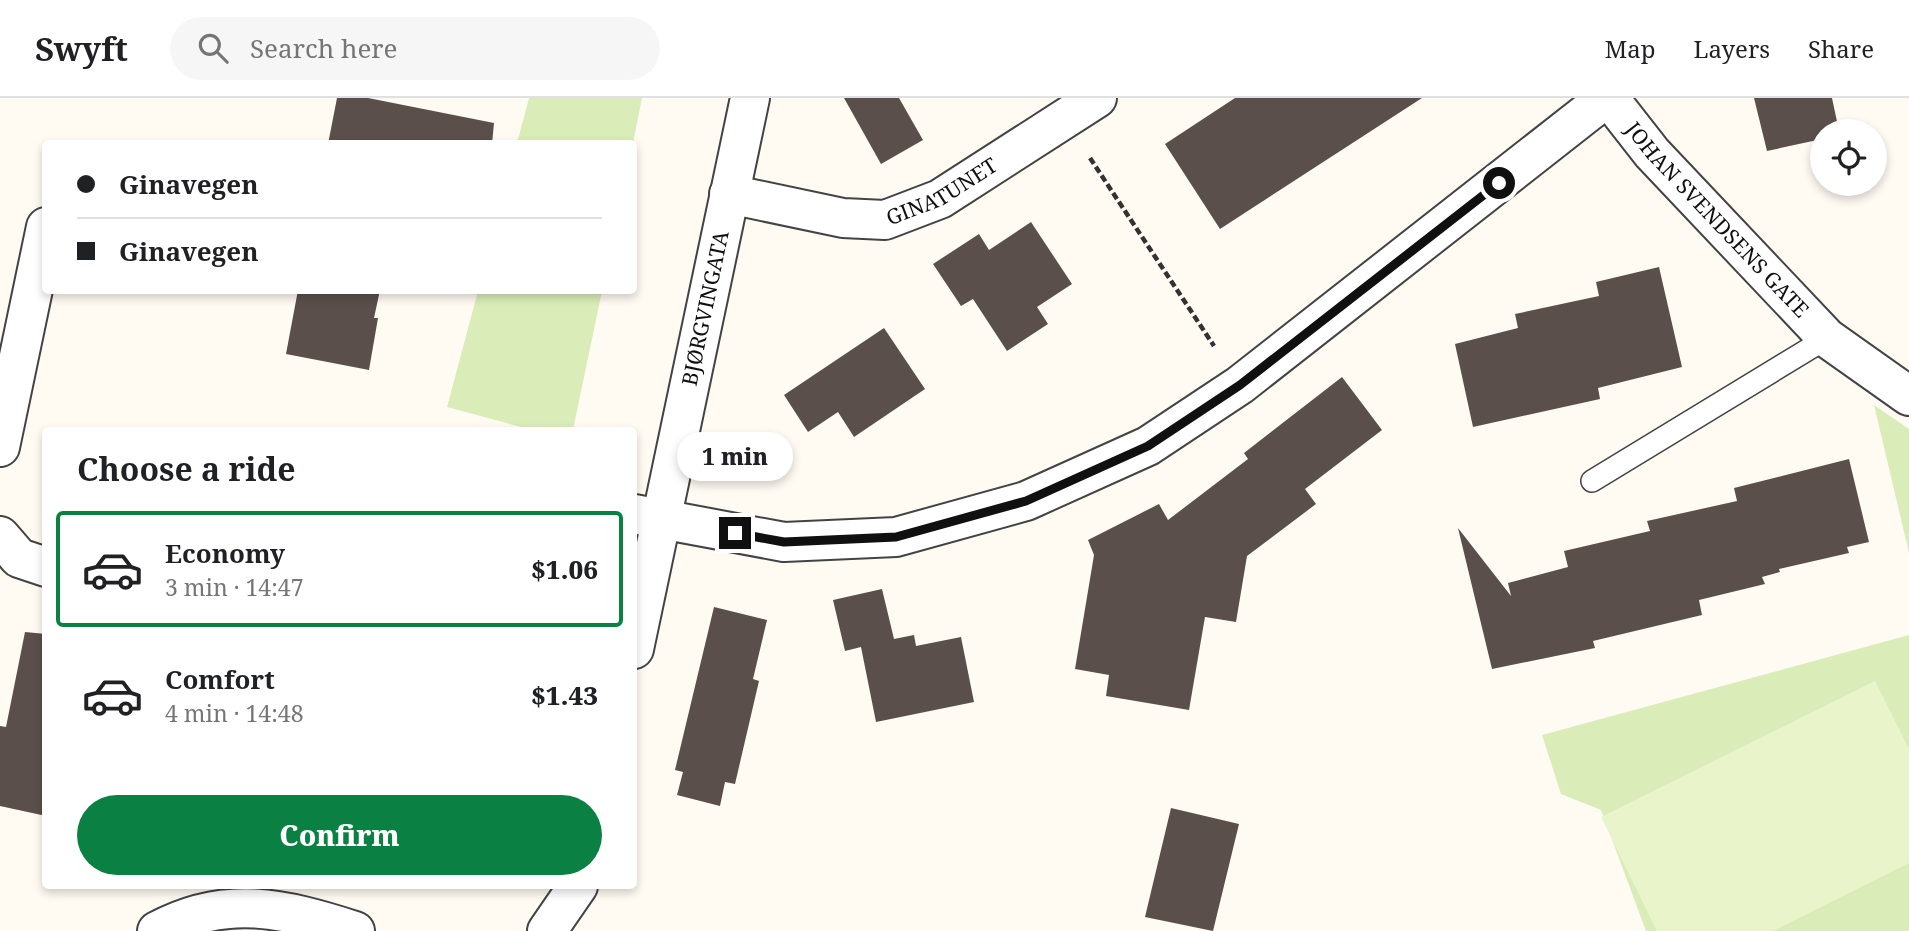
<!DOCTYPE html>
<html lang="en">
<head>
<meta charset="utf-8">
<style>
  body { margin:0; font-family:"Noto Serif",serif; background:#f6f6f6; color:#202124; height:100vh; display:flex; flex-direction:column; font-size:26px; white-space:nowrap }
  * { box-sizing:border-box; margin:0 }
  p { font-size:23px; color:#757577 }
  .icon { flex:none; width:38px; height:38px; fill:none; stroke:currentColor; stroke-width:2; stroke-linecap:round; stroke-linejoin:round }
  .map { position:relative; flex:1; overflow:hidden }
  .side { position:absolute; left:42px; top:329px; width:595px; height:462px; display:flex; flex-direction:column; background:#fff; border-radius:7px; box-shadow:0 4px 10px #0003 }
  .side>* { flex:none }
  .banner { position:absolute; left:42px; top:42px; width:595px; height:154px; border-radius:7px; box-shadow:0 4px 10px #0003; display:grid; align-content:center; height:154px; padding:0 35px; background:#fff }
  .fabs { position:absolute; left:1810px; top:21px; display:grid; gap:14px }
  .fabs a { display:grid; place-items:center; width:77px; height:77px; border-radius:50%; background:#fff; box-shadow:0 4px 10px #0003; font-size:35px }
  .end { position:absolute; width:32px; height:32px; margin:-16px; border:9px solid #101010; background:#fff; box-shadow:0 0 0 4px #fff }
  .from { border-radius:50% }
  .bubble { position:absolute; height:49px; border-radius:24px; background:#fff; box-shadow:0 4px 10px #0003; font-size:23px; font-weight:800; line-height:49px; text-align:center }
  .banner b { display:flex; align-items:center; gap:24px; height:66px; font-size:26px }
  .banner b+b { border-top:2px solid #e0e0e0 }
  .banner i { width:18px; height:18px; background:#202124 }
  ul { padding:0; list-style:none }
  li { display:flex; align-items:center; gap:21px; height:116px; margin:0 14px 10px; padding:0 21px; border:4px solid transparent; border-radius:7px }
  li div { flex:1 }
  li b { display:block; font-size:26px }
  li em { font-style:normal; font-weight:800 }
  li.active { border-color:#0b8043 }
  li>.icon { width:63px; height:63px; stroke-width:1.5 }
  h2 { padding:0 35px; font-size:32px; line-height:84px }
  .button { display:flex; gap:14px; margin-top:auto; padding:14px 35px }
  .button a { flex:1; height:80px; border-radius:42px; background:#0b8043; color:#fff; font-size:28px; font-weight:800; line-height:80px; text-align:center }
  header { display:flex; align-items:center; gap:42px; box-sizing:border-box; height:98px; padding:0 35px; background:#fff; border-bottom:2px solid #e0e0e0 }
  header strong { font-size:33px }
  nav { display:flex; gap:38px; margin-inline-start:auto; font-size:24px }
  .search { width:490px; height:63px; background:#f6f6f6; display:flex; align-items:center; gap:18px; box-sizing:border-box; padding:0 24px; border-radius:38px; color:#757577; font-size:26px }
  .map>svg:first-child { display:block }
  .green { fill:#daedb8 }
  .pitch { fill:#eaf4cb }
  .building { fill:#5a4f4b }
  .lines { fill:none; stroke-linecap:round; stroke-linejoin:round }
  .service-casing { stroke:#434343; stroke-width:24 }
  .minor-casing { stroke:#434343; stroke-width:42 }
  .tertiary-casing { stroke:#434343; stroke-width:42 }
  .path { stroke:#323232; stroke-width:4.5; stroke-dasharray:7 3.5; stroke-linecap:butt }
  .service { stroke:#fff; stroke-width:21 }
  .minor { stroke:#fff; stroke-width:38 }
  .tertiary { stroke:#fff; stroke-width:38 }
  .route { stroke:#101010; stroke-width:9 }
  .labels { text-anchor:middle; stroke-width:7; stroke-linejoin:round; paint-order:stroke }
  .street-label { font-size:21px; fill:#101010; stroke:#fff }
</style>
</head>
<body>
<header>
<strong>Swyft</strong>
<div class="search"><svg class="icon" aria-label="search" viewBox="0 0 24 24"><circle cx="10" cy="10" r="6"/><path d="M15 15l6 6"/></svg>Search here</div>
<nav><a>Map</a><a>Layers</a><a>Share</a></nav>
</header>
<div class="map">
<svg width="1909" height="833" viewBox="0 0 1909 833">
  <rect width="100%" height="100%" fill="#fffbf3"/>
  <path class="green" d="M 529,0 L 642,0 L 633,45 L 517,45 Z
    M 478,193 L 602,193 L 573,332 L 532,332 L 447,309 Z
    M 1874,307 L 1909,331 L 1909,455 Z
    M 1909,537 L 1909,833 L 1646,833 L 1601,712 L 1561,696 L 1542,637 Z"/>
  <path class="pitch" d="M 1875,583 L 1909,651 L 1909,765 L 1773,833 L 1657,833 L 1601,719 Z"/>
  <path class="building" d="M 337,0 L 368,0 L 494,25 L 492,46 L 328,46 Z
    M 844,0 L 899,0 L 923,42 L 881,66 Z
    M 1235,0 L 1422,0 L 1220,131 L 1165,46 Z
    M 1754,0 L 1832,0 L 1839,33 L 1822,33 L 1822,41 L 1767,53 Z
    M 1031,124 L 1072,186 L 1037,209 L 1048,226 L 1007,253 L 973,201 L 961,208 L 933,166 L 979,136 L 989,152 Z
    M 1659,169 L 1682,269 L 1598,290 L 1600,301 L 1473,329 L 1455,246 L 1518,230 L 1515,216 L 1599,198 L 1596,184 Z
    M 298,192 L 380,192 L 374,220 L 378,220 L 369,272 L 286,256 Z
    M 884,230 L 925,291 L 854,339 L 838,314 L 808,334 L 784,297 Z
    M 1342,279 L 1382,332 L 1305,391 L 1316,406 L 1247,458 L 1236,524 L 1205,519 L 1189,612 L 1106,598 L 1109,577 L 1075,571 L 1094,457 L 1088,442 L 1159,406 L 1168,422 L 1248,361 L 1244,355 Z
    M 1849,361 L 1869,444 L 1847,449 L 1849,455 L 1779,471 L 1780,474 L 1762,479 L 1765,486 L 1699,502 L 1702,517 L 1593,543 L 1595,550 L 1492,571 L 1458,430 L 1511,498 L 1508,485 L 1568,469 L 1564,453 L 1650,433 L 1647,423 L 1737,403 L 1734,390 Z
    M 882,491 L 894,541 L 914,537 L 916,548 L 961,539 L 974,604 L 876,624 L 861,549 L 845,553 L 833,502 Z
    M 714,509 L 767,522 L 753,581 L 759,583 L 735,686 L 725,684 L 720,708 L 677,697 L 683,674 L 675,672 Z
    M 25,534 L 46,536 L 46,718 L 0,708 L 0,628 L 6,629 Z
    M 1171,710 L 1239,726 L 1213,833 L 1145,819 Z"/>
  <g class="lines">
    <g class="service-casing">
      <path id="service" d="M 1592,383 L 1827,240"/>
    </g>
    <g class="minor-casing">
      <g id="minor">
        <path id="s1" d="M 1609,0 L 1652,55 L 1827,240 L 1909,298"/>
        <path id="s2" d="M 729,96 L 843,120 L 885,122 L 940,101 L 1097,0"/>
        <path d="M 0,349 L 46,129"/>
        <path d="M 634,416 L 784,444 L 896,439 L 1026,403 L 1148,348 L 1240,287 L 1606,0"/>
        <path d="M 0,438 L 19,460 L 46,469"/>
      </g>
    </g>
    <g class="tertiary-casing">
      <g id="tertiary">
        <path id="s3" d="M 634,551 L 750,0"/>
        <path d="M 157,833 C 226,796 283,810 355,833"/>
        <path d="M 547,833 L 578,788"/>
      </g>
    </g>
    <path class="path" d="M 1090,60 L 1214,248"/>
    <use href="#service" class="service"/>
    <use href="#minor" class="minor"/>
    <use href="#tertiary" class="tertiary"/>
  </g>
  <g class="lines">
    <path class="route" d="M 735,435 L 784,444 L 896,439 L 1026,403 L 1148,348 L 1240,287 L 1499,85"/>
  </g>
  <g class="labels">
    <g class="street-label">
      <text dy="7" stroke="none"><textPath href="#s2" startOffset="222">GINATUNET</textPath></text>
      <text dy="7" stroke="none"><textPath href="#s1" startOffset="163">JOHAN SVENDSENS GATE</textPath></text>
      <text dy="7" stroke="none"><textPath href="#s3" startOffset="348">BJØRGVINGATA</textPath></text>
    </g>
  </g>
</svg>
<div class="fabs">
<a><svg class="icon" aria-label="locate" viewBox="0 0 24 24"><circle cx="12" cy="12" r="6"/><path d="M12 2v4M12 18v4M2 12h4M18 12h4"/></svg></a>
</div>
<i class="end from" style="left:1499px;top:85px"></i>
<i class="end" style="left:735px;top:435px"></i>
<div class="bubble" style="left:677px;top:334px;width:116px">1 min</div>
<div class="banner">
<b><i class="from"></i>Ginavegen</b>
<b><i></i>Ginavegen</b>
</div>
<section class="side">
<h2>Choose a ride</h2>
<ul>
<li class="active"><svg class="icon" aria-label="car" viewBox="0 0 24 24"><path d="M5 17H2v-5l4-1 3-4h7l3 4 3 1v5h-3M9 17h6M6 11h13"/><circle cx="7" cy="17" r="2"/><circle cx="17" cy="17" r="2"/></svg><div><b>Economy</b><p>3 min · 14:47</p></div><em>$1.06</em></li>
<li><svg class="icon" aria-label="car" viewBox="0 0 24 24"><path d="M5 17H2v-5l4-1 3-4h7l3 4 3 1v5h-3M9 17h6M6 11h13"/><circle cx="7" cy="17" r="2"/><circle cx="17" cy="17" r="2"/></svg><div><b>Comfort</b><p>4 min · 14:48</p></div><em>$1.43</em></li>
</ul>
<div class="button"><a>Confirm</a></div>
</section>
</div>
</body>
</html>
